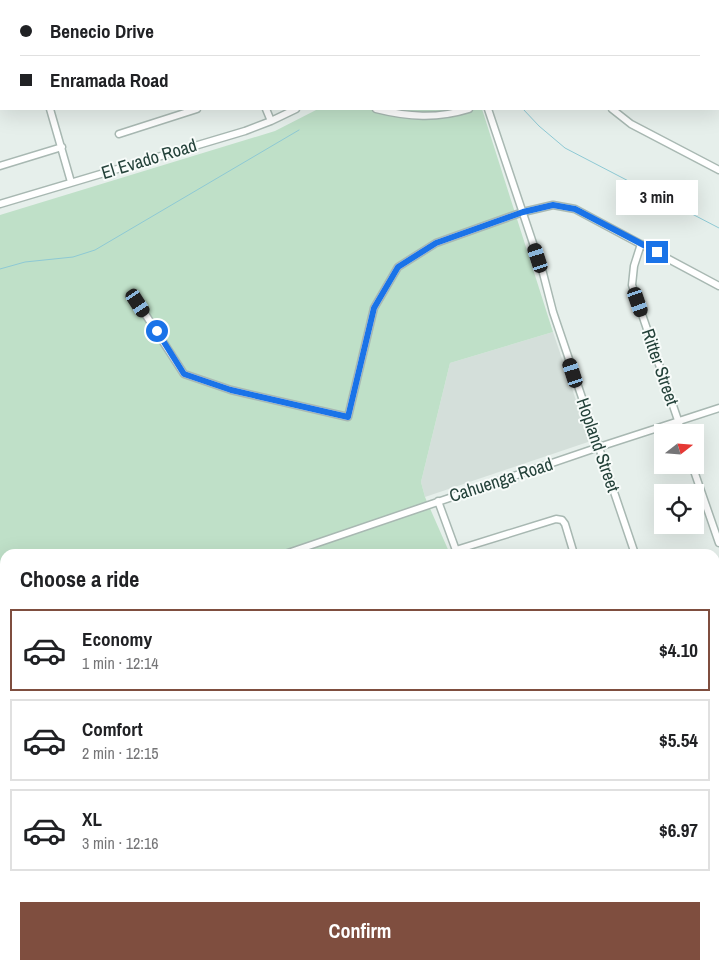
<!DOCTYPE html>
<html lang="en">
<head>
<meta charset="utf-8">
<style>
  body { margin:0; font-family:"Archivo Narrow",sans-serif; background:#f6f6f6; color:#202124; height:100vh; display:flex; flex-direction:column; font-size:19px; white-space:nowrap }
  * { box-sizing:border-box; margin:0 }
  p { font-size:16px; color:#757577 }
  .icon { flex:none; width:28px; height:28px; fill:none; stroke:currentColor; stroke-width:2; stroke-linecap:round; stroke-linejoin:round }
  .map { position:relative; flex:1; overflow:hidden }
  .drawer { position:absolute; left:0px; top:549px; width:720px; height:421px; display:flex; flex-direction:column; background:#fff; border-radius:15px 15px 0 0; box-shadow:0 5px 20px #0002 }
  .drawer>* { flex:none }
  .guide { position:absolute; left:0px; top:0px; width:720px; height:110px; box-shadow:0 5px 20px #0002; display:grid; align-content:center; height:110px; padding:0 20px; background:#fff }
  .needle { width:32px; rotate:73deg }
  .controls { position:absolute; left:654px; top:424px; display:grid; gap:10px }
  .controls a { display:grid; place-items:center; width:50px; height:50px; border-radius:0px; background:#fff; box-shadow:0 5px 20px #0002; font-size:25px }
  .end { position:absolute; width:22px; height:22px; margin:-11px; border:6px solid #1a73e8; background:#fff; box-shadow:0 0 0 2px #fff }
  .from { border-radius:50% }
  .bubble { position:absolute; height:35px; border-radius:0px; background:#fff; box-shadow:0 5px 20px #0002; font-size:16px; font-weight:800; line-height:35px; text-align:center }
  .car { position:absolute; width:15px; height:30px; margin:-15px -8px; border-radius:6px; box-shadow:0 0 4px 1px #0007; background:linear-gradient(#222 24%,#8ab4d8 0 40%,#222 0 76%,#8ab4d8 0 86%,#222 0) }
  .guide b { display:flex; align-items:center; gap:18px; height:48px; font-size:19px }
  .guide b+b { border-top:1px solid #e0e0e0 }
  .guide i { width:12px; height:12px; background:#202124 }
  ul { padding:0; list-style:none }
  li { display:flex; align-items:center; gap:15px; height:82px; margin:0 10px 8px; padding:0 10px; border:2px solid #e0e0e0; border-radius:0px }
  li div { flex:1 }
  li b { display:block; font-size:19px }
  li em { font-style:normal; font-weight:800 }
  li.on { border-color:#7f4e3f }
  li>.icon { width:45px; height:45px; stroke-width:1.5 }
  h2 { padding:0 20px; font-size:22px; line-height:60px }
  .primary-button { display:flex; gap:10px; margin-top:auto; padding:10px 20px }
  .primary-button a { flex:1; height:58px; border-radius:0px; background:#7f4e3f; color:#fff; font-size:20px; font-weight:800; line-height:58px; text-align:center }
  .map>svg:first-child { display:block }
  .built { fill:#d4dfda }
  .green { fill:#bfe0c8 }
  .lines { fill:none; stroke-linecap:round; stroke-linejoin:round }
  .stream { stroke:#8ec9d4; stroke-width:1 }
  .minor-casing { stroke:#a8b8b2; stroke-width:9 }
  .minor { stroke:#fff; stroke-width:6 }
  .route { stroke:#1a73e8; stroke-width:6 }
  .labels { text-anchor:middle; stroke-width:4; stroke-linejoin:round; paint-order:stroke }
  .street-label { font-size:18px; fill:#24423a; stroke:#f7fbf9 }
</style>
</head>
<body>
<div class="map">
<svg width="719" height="969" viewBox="0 0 719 969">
  <rect width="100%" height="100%" fill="#e6efeb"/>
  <path class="built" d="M 553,332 L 589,439 L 588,442 L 425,497 L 421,482 L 450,363 Z"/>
  <path class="green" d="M 470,0 L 697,0 L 692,1 Z
    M 318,109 L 482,109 L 553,332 L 450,363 L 421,482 L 425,497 L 450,554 L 5,554 L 5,714 L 0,713 L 0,215 L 275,131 Z
    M 715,740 L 719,741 L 719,893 L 715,892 Z
    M 719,910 L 719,969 L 625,969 L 624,965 L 715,965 L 715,912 Z"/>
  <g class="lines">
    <path class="stream" d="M 523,109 L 539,126 L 565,148 L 719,228
      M 0,269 L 25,262 L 73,257 L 95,250 L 299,130"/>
    <g class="minor-casing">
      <path id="minor" d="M 18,0 L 19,1
        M 166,0 L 166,1
        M 223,0 L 224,1
        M 279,0 L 279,1
        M 344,0 L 344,1
        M 409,0 L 409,1
        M 448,0 L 448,1
        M 0,45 L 1,44
        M 50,109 L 71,182
        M 266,109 L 271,121
        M 376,109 C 408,117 437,119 469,109
        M 488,109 L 543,273 L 553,312 L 635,554
        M 612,109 L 631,124 L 719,170
        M 119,134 L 197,109
        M 0,166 L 62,147
        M 0,204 L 245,131 L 271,121 L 296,109
        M 641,244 L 634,266 L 632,285 L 682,432
        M 138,303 L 184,374 L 231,390 L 348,417 L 374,308 L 398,267 L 436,243 L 523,212 L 553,205 L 575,209 L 719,286
        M 692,465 L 719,543
        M 438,501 L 457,553
        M 456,550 L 556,519 L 562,520 L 565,524 L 574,554
        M 285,554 L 599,447 L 719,408
        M 715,698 L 719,699
        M 0,767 L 5,768
        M 0,857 L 5,858
        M 0,909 L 5,911
        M 225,965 L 226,969
        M 478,965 L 496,969
        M 615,965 L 617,969
        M 189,969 L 203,965
        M 537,969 L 538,965"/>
    </g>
    <use href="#minor" class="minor"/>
  </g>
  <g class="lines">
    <path class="route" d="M 157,331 L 184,374 L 231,390 L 348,417 L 374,308 L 398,267 L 436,243 L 523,212 L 553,205 L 575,209 L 657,252"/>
  </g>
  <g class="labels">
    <g class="street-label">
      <text transform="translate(149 159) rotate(-17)" y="6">El Evado Road</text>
      <text transform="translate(660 367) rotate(71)" y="6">Ritter Street</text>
      <text transform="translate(598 445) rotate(71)" y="6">Hopland Street</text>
      <text transform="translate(501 480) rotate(-18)" y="6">Cahuenga Road</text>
    </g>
  </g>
</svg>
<div class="controls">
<a><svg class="needle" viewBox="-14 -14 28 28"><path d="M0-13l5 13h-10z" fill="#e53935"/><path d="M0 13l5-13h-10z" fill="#757577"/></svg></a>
<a><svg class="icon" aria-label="locate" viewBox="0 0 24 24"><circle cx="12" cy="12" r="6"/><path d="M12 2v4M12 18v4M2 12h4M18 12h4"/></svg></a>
</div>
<i class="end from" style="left:157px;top:331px"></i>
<i class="end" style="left:657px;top:252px"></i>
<div class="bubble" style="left:616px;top:180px;width:82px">3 min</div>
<i class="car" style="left:538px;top:258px;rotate:342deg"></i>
<i class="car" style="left:638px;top:302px;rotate:161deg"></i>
<i class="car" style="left:138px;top:303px;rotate:147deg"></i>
<i class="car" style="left:573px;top:373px;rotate:342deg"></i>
<div class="guide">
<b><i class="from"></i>Benecio Drive</b>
<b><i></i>Enramada Road</b>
</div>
<section class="drawer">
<h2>Choose a ride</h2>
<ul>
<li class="on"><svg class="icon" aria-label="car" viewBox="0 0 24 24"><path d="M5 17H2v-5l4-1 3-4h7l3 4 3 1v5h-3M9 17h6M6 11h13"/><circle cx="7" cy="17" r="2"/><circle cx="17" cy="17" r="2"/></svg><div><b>Economy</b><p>1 min · 12:14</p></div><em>$4.10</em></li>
<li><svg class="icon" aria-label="car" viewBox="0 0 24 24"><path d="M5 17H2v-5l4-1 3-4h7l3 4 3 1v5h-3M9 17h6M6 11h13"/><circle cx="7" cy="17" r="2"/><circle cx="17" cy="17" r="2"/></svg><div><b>Comfort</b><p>2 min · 12:15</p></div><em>$5.54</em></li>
<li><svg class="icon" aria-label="car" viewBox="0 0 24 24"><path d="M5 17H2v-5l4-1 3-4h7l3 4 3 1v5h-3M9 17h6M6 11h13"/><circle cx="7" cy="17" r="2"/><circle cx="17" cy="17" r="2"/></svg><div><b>XL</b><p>3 min · 12:16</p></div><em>$6.97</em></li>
</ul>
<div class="primary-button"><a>Confirm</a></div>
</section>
</div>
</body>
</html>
